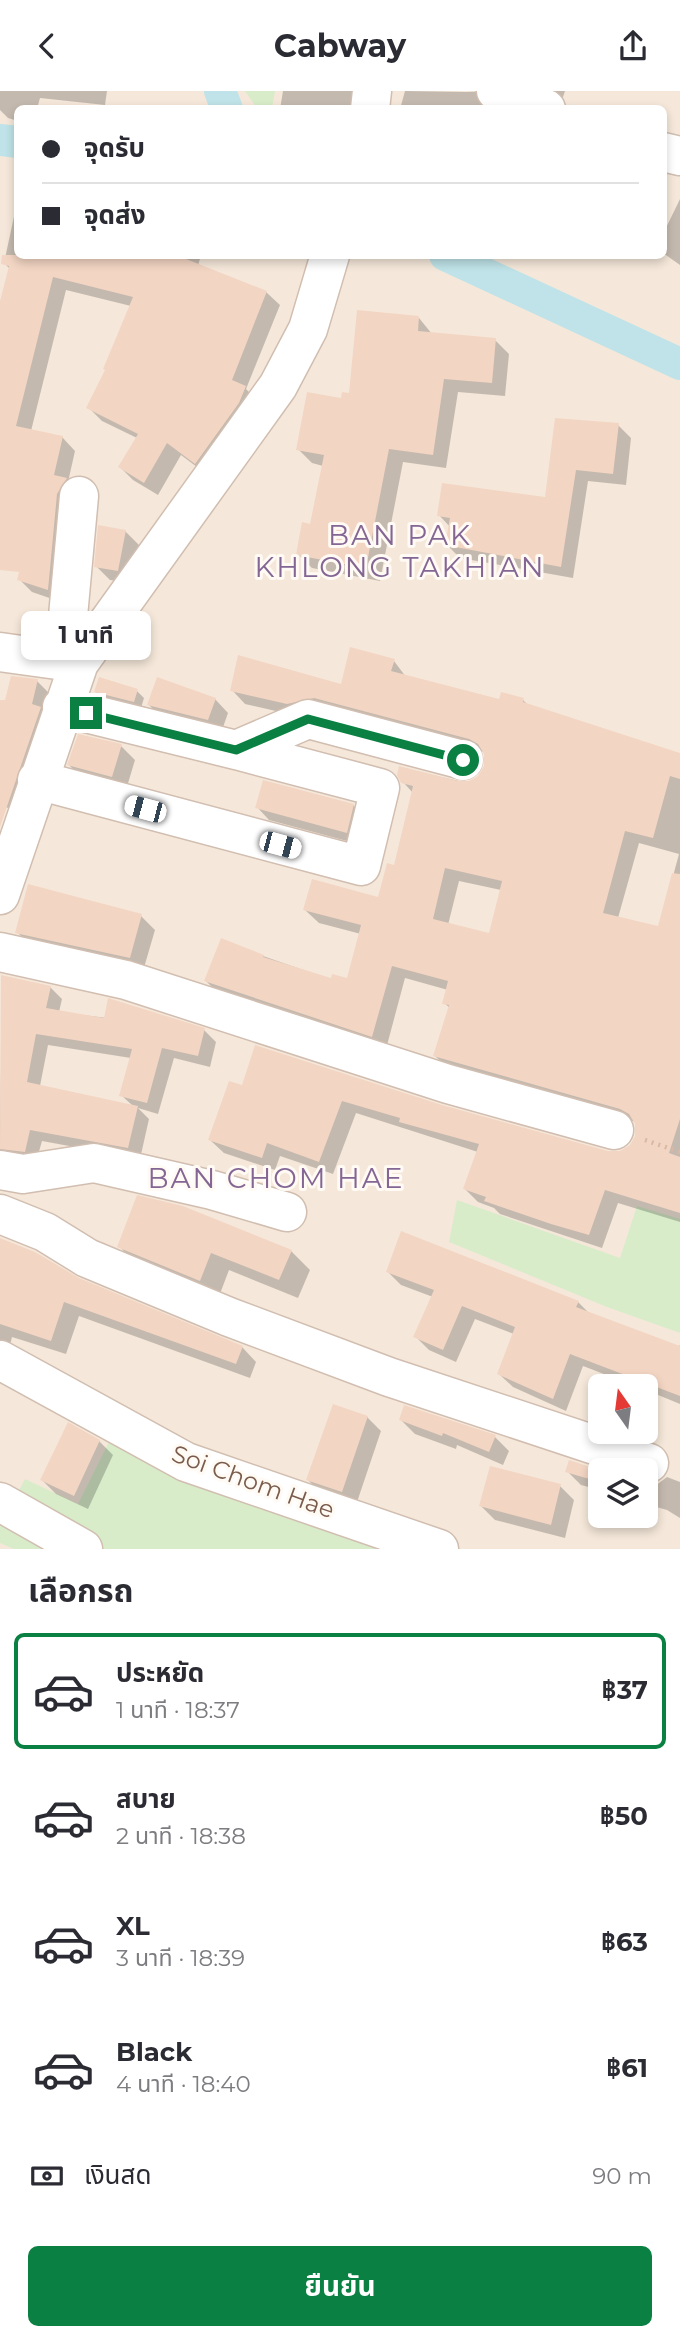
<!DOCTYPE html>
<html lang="th">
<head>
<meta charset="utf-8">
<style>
  body { margin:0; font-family:Montserrat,"Noto Sans Thai",sans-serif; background:#f7f7f7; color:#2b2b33; height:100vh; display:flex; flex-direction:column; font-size:26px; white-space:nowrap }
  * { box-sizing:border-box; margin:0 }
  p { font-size:23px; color:#7c7c81 }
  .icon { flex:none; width:38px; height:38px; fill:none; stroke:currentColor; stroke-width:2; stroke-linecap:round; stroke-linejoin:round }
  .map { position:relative; height:1458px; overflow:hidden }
  .sheet { display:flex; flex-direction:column; background:#fff; flex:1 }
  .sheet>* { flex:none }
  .banner { position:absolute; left:14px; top:14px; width:653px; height:154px; border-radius:10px; box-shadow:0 4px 10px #0003; display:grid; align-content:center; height:154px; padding:0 28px; background:#fff }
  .needle { width:46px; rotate:346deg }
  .tools { position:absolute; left:588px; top:1283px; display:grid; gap:14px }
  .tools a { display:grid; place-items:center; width:70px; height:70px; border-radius:10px; background:#fff; box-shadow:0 4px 10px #0003; font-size:35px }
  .end { position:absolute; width:32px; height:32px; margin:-16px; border:9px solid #0b8043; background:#fff; box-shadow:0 0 0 4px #fff }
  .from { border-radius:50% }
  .bubble { position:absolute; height:49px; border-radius:10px; background:#fff; box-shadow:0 4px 10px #0003; font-size:23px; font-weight:700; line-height:49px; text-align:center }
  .car { position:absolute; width:21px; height:42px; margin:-21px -10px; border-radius:9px; box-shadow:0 0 5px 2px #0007; background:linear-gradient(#fff 24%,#345 0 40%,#fff 0 76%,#345 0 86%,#fff 0) }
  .banner b { display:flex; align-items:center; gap:24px; height:66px; font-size:26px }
  .banner b+b { border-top:2px solid #e1e1e2 }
  .banner i { width:18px; height:18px; background:#2b2b33 }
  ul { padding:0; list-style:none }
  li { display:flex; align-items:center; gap:21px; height:116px; margin:0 14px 10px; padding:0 14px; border:4px solid transparent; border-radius:10px }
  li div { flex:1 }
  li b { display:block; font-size:26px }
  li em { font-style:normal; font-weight:700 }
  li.selected { border-color:#0b8043 }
  li>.icon { width:63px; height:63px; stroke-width:1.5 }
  h2 { padding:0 28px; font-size:32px; line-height:84px }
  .pay { display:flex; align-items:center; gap:18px; height:77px; padding:0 28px; font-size:26px }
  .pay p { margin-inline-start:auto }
  .cta { display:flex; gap:14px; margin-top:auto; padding:14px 28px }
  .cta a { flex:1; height:80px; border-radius:10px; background:#0b8043; color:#fff; font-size:28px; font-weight:700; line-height:80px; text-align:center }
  header { display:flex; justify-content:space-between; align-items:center; height:91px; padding:0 28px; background:#fff; font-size:32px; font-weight:700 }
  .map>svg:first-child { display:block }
  .residential { fill:#f5e8da; fill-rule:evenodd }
  .green { fill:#d8ecc9 }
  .shadow { fill:#0003; fill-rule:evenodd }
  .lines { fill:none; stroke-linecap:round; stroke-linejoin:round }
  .canal { stroke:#bfe3e8; stroke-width:32 }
  .building { fill:#f3d5c3; fill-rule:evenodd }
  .minor-casing { stroke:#d1beb0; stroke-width:41 }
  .path { stroke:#d9b8a5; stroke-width:4.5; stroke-dasharray:2 5; stroke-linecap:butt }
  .minor { stroke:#fff; stroke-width:38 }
  .route { stroke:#0b8043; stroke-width:9 }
  .labels { text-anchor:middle; stroke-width:6; stroke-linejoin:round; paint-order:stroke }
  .street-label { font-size:24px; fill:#7a5c4d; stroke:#fffaf3 }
  .quarter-label { font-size:28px; letter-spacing:2px; fill:#846695; stroke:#fffaf3 }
</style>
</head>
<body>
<header><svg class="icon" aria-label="back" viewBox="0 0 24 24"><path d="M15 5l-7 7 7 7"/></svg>Cabway<svg class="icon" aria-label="share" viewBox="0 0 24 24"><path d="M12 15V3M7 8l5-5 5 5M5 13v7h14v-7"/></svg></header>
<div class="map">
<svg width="680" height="1458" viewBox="0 0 680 1458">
  <rect width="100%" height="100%" fill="#fdf6ec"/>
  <path class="residential" d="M 0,0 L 680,0 L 680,1458 L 0,1458 ZM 18,18 L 663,18 L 663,164 L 18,164 ZM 600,1295 L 646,1295 L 646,1340 L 600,1340 ZM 600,1379 L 646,1379 L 646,1424 L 600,1424 Z"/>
  <path class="green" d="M 245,0 L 275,0 L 272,17 L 256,16 Z
    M 457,1109 L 620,1167 L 637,1115 L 680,1128 L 680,1242 L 607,1216 L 449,1151 Z
    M 115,1339 L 419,1458 L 14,1458 L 0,1452 L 0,1435 L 25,1388 L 78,1413 Z"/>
  <path class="shadow" d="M 0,0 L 107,0 L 105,14 L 40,7 L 37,18 L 18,18 L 18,30 L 8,27 L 0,19 Z
    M 283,0 L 369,0 L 364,18 L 280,18 Z
    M 405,0 L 466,1 L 496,0 L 489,18 L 400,18 Z
    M 537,0 L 565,0 L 562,9 Z
    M 18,107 L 18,164 L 201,164 L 198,175 L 266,201 L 280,214 L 246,298 L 258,310 L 209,385 L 181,364 L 158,404 L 133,389 L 120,376 L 137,347 L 102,330 L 89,317 L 107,280 L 131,215 L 66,199 L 31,340 L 62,346 L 75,360 L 68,391 L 61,511 L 32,501 L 19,488 L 35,441 L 0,407 L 0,217 L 10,178 L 4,172 Z
    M 680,108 L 680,174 L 663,162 L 663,143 Z
    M 419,227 L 432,243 L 495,249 L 509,263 L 505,305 L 458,301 L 446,377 L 403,371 L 380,490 L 312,477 L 298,463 L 312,435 L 323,375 L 312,372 L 298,358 Z
    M 618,334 L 631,347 L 626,394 L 588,390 L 573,487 L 460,467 L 447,454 L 450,436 L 439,424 L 546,408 Z
    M 125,440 L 139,454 L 132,492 L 110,489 L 96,475 Z
    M 394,570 L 406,586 L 500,610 L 523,609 L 529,615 L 680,663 L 680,1131 L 618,1112 L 602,1157 L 500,1123 L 494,1117 L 478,1111 L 465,1098 L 478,1061 L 356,1022 L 333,1083 L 280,1065 L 275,1079 L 224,1062 L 210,1049 L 243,996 L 442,1016 L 608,1062 L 619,1062 L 630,1056 L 637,1046 L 636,1031 L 449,978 L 435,965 L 450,917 L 444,912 L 448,899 L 405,887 L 386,958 L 220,904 L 206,890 L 263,865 L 332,889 L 348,889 L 361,843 L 319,832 L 305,819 L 380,808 L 396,776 L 413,702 L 403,691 L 401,677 L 468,692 L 479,686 L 486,674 L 484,661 L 328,620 L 302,626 L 245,613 L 232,599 L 342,595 ZM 639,752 L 679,763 L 659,837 L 618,827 ZM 459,790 L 501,799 L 491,844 L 448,834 Z
    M 37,590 L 50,603 L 22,720 L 0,715 L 0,610 L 6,611 Z
    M 137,600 L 144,607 L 141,617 L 103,608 L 96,601 Z
    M 215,608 L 228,622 L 221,642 L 163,628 L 149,614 Z
    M 121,655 L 135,669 L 126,699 L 83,688 L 69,674 Z
    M 353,714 L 365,726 L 358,753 L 269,729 L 257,716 Z
    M 141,825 L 155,839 L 143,880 L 31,855 L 17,841 Z
    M 2,886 L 50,896 L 62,908 L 59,921 L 204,939 L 216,951 L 210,976 L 174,967 L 158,1023 L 138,1017 L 149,1028 L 140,1068 L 42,1050 L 36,1071 L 0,1065 ZM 48,954 L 131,967 L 121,1004 L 133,1015 L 40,995 Z
    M 0,1148 L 78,1189 L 242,1256 L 256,1271 L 250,1287 L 79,1225 L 66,1263 L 12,1246 L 10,1254 L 0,1251 Z
    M 119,1155 L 291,1160 L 310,1179 L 298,1207 L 229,1179 L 218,1208 L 137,1174 Z
    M 388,1181 L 578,1211 L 590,1223 L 678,1256 L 680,1254 L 680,1313 L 646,1299 L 646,1295 L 635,1295 L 583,1275 L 566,1320 L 513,1296 L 499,1283 L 514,1243 L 475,1228 L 456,1271 L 429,1259 L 415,1245 L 433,1206 L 401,1194 Z
    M 367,1326 L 381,1340 L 356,1414 L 322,1403 L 308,1389 Z
    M 401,1329 L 495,1346 L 509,1360 L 503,1374 L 457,1354 L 456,1358 L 415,1343 Z
    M 99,1350 L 113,1364 L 88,1418 L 56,1403 L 42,1389 Z
    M 570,1371 L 600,1381 L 600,1399 L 581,1394 L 567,1380 Z
    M 667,1386 L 680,1391 L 680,1427 L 667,1419 L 646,1413 L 646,1395 L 655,1395 Z
    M 560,1395 L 574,1409 L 565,1447 L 495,1429 L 481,1415 Z"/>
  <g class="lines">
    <path class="canal" d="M 220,0 L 227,18
      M 0,49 L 18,51
      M 445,164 L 680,273"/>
  </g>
  <path class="building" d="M 2,164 L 176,164 L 267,200 L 232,289 L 246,295 L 239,312 L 195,373 L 167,352 L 144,392 L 118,376 L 138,343 L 86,317 L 105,279 L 103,278 L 133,206 L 53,186 L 16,335 L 63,345 L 54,384 L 67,387 L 57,403 L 48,499 L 17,489 L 19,481 L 0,479 L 0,210 L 9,175 L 1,173 Z
    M 357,219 L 419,225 L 418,240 L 496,247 L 492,292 L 444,288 L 433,364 L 389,358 L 366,477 L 296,464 L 302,431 L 310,433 L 324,364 L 296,359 L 307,301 L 341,307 L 342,301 L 349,302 Z
    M 555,327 L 619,332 L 613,383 L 576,379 L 561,476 L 445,454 L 450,427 L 437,425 L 442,392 L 545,406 Z
    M 98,434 L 126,439 L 118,480 L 94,476 Z
    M 350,556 L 395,568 L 391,580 L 499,608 L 501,601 L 524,607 L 523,611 L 680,662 L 680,688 L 670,685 L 653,747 L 625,740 L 603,822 L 658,835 L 672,782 L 680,783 L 680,1028 L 669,1062 L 680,1066 L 680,1122 L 605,1099 L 589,1144 L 551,1133 L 484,1110 L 486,1106 L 463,1098 L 479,1053 L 399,1031 L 400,1027 L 342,1010 L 319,1071 L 267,1052 L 262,1067 L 208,1049 L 229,990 L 242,994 L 255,954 L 442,1014 L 608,1060 L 620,1060 L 630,1054 L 635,1045 L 635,1033 L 629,1023 L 620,1018 L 433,965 L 449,914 L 442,913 L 448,890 L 392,875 L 372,946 L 204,890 L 221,847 L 264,864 L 263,866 L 331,887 L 332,883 L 347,887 L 361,834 L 303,819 L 312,788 L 378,806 L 387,772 L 394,774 L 413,695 L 401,692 L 397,684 L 399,675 L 458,690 L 469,690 L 478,685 L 484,675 L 484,663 L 478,653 L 469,648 L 314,607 L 287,613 L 230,600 L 238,564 L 341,593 ZM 445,777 L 502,790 L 489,842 L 433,828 Z
    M 11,585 L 38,588 L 32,613 L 41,616 L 0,736 L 0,609 L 5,609 Z
    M 99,586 L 138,598 L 134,611 L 94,601 Z
    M 157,586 L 216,607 L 208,629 L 147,614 Z
    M 78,643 L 122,653 L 112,686 L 67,674 Z
    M 263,689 L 354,713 L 347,742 L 255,717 Z
    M 28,793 L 142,823 L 130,867 L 15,842 Z
    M 1,884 L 51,895 L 46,917 L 104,927 L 108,907 L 205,937 L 198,965 L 162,957 L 147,1012 L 119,1005 L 132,958 L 36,943 L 27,991 L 138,1015 L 128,1057 L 30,1039 L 25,1061 L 0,1058 Z
    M 137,1104 L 183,1115 L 292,1159 L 279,1189 L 211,1162 L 200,1190 L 117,1156 Z
    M 401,1140 L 579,1210 L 576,1216 L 680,1255 L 680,1305 L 570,1263 L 553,1308 L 497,1283 L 515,1236 L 462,1215 L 443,1259 L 413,1246 L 434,1199 L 386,1181 Z
    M 0,1147 L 35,1161 L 79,1187 L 243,1255 L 236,1273 L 64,1211 L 51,1250 L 0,1233 Z
    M 333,1313 L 368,1325 L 342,1401 L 306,1389 Z
    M 404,1314 L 496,1344 L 489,1361 L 443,1342 L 442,1345 L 399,1329 Z
    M 68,1331 L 100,1349 L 74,1405 L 40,1389 Z
    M 569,1369 L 600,1379 L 600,1391 L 565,1381 Z
    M 490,1375 L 561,1393 L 551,1434 L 479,1415 Z"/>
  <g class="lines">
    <g class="minor-casing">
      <path id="minor" d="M 496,0 L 546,18
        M 370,18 L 372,0
        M 663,61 L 680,65
        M 0,561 L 79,572
        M 64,569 L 79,405
        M 62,616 L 236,659 L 308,628 L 463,669
        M 37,689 L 361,775 L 380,697 L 236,659
        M 0,804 L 79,572 L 278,295 L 308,238 L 330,164
        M 0,861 L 126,889 L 448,993 L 614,1039
        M 0,1079 L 23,1083 L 94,1072 L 212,1099 L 287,1121
        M 0,1123 L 45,1141 L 87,1167 L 229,1226 L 389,1286 L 649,1372
        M 0,1269 L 186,1371 L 439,1458
        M 0,1411 L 83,1458"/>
    </g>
    <path class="path" d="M 645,1049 L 680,1061"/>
    <use href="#minor" class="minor"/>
  </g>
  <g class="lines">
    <path class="route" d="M 86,622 L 236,659 L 308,628 L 463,669"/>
  </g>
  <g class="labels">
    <g class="street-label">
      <text transform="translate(253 1391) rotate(20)" y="8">Soi Chom Hae</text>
    </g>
    <g class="quarter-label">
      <text x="400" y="454">BAN PAK<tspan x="400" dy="32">KHLONG TAKHIAN</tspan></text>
      <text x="276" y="1097">BAN CHOM HAE</text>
    </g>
  </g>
</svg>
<div class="tools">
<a><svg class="needle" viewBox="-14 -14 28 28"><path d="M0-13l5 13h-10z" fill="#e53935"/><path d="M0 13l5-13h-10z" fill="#7c7c81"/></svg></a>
<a><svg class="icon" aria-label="layers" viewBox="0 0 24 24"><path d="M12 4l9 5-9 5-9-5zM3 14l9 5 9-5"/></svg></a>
</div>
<i class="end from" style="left:463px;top:669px"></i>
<i class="end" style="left:86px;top:622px"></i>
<div class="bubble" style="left:21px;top:520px;width:130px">1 นาที</div>
<i class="car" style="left:145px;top:718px;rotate:285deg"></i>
<i class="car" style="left:280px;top:754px;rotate:105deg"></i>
<div class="banner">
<b><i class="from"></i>จุดรับ</b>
<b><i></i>จุดส่ง</b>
</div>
</div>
<section class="sheet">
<h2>เลือกรถ</h2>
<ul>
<li class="selected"><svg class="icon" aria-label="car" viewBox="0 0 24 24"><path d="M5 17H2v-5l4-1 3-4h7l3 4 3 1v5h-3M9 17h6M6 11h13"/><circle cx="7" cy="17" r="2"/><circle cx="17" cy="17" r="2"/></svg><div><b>ประหยัด</b><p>1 นาที · 18:37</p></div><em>฿37</em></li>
<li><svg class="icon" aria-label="car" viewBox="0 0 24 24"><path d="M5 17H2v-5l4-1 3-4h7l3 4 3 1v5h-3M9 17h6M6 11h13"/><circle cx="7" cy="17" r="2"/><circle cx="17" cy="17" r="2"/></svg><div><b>สบาย</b><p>2 นาที · 18:38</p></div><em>฿50</em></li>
<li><svg class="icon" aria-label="car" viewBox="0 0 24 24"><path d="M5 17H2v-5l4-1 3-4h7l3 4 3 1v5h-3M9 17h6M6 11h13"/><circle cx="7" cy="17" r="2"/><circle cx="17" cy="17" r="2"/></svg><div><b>XL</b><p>3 นาที · 18:39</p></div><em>฿63</em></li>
<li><svg class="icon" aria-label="car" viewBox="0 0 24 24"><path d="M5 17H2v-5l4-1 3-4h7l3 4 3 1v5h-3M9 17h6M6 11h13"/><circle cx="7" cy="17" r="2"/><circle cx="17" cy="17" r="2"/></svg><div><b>Black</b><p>4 นาที · 18:40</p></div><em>฿61</em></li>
</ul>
<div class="pay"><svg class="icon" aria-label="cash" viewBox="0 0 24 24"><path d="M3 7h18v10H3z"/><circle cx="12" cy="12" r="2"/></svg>เงินสด<p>90 m</p></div>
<div class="cta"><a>ยืนยัน</a></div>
</section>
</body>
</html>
